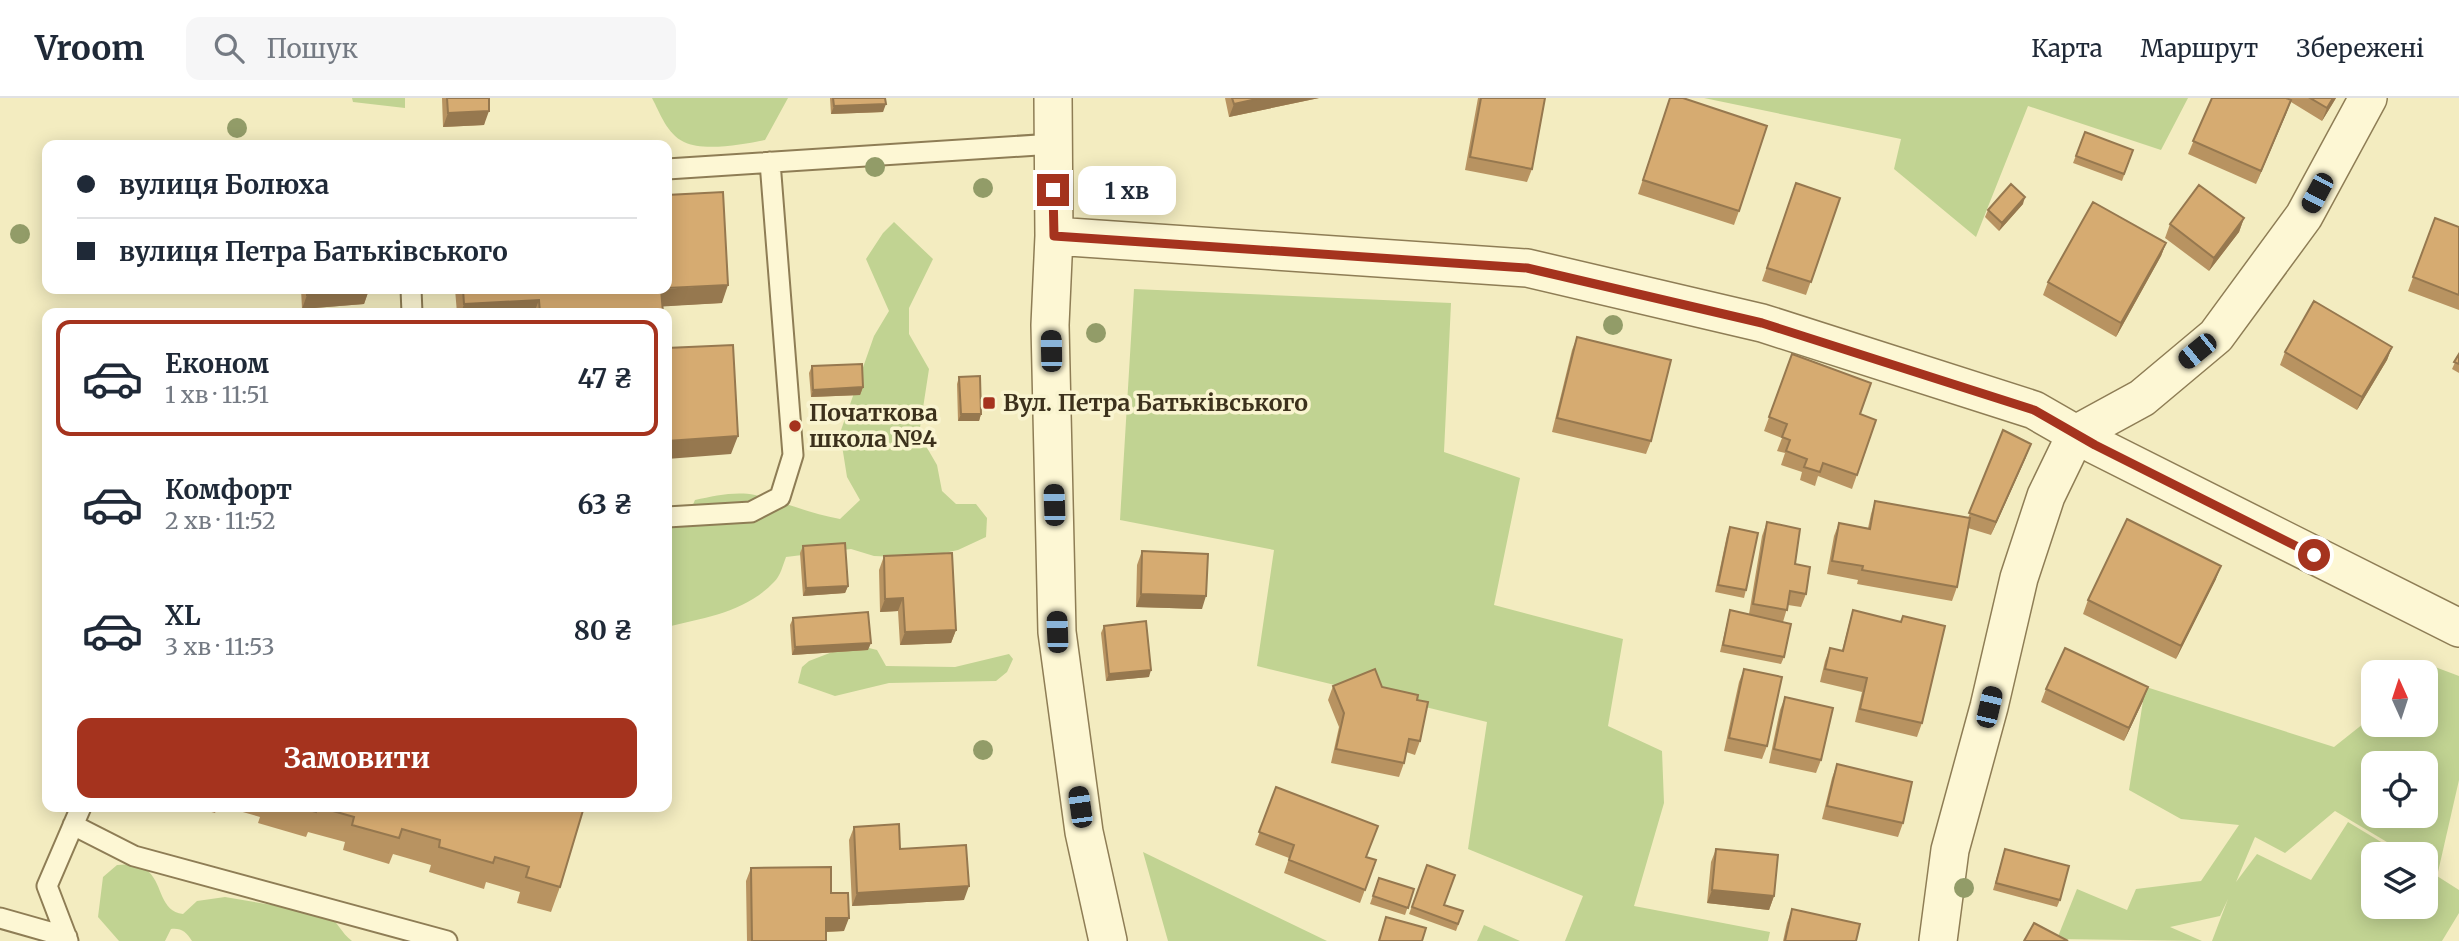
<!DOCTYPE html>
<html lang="uk">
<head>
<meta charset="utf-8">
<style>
  body { margin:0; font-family:Merriweather,serif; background:#f6f6f7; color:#1f2937; height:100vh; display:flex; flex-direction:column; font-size:26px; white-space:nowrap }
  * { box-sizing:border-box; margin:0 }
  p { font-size:23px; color:#747a83 }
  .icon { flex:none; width:38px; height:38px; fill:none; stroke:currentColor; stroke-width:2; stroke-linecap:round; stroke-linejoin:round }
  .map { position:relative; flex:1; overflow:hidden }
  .details { position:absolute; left:42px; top:210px; width:630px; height:504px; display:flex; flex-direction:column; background:#fff; border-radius:14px; box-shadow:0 4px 18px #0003 }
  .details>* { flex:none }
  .guide { position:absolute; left:42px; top:42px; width:630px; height:154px; border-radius:14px; box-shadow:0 4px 18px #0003; display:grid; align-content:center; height:154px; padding:0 35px; background:#fff }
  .needle { width:46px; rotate:357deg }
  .controls { position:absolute; left:2361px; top:562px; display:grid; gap:14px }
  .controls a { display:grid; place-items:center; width:77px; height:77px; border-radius:14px; background:#fff; box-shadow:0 4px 18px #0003; font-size:35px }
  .end { position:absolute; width:32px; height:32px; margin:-16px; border:9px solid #a5331e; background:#fff; box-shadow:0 0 0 4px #fff }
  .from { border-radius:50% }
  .bubble { position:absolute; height:49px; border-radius:14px; background:#fff; box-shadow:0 4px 18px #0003; font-size:23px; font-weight:700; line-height:49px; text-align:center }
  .car { position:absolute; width:21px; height:42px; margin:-21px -10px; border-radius:9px; box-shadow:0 0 5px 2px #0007; background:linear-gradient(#222 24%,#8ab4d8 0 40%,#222 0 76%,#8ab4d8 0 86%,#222 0) }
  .guide b { display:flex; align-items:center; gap:24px; height:66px; font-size:26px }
  .guide b+b { border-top:2px solid #e0e1e3 }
  .guide i { width:18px; height:18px; background:#1f2937 }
  ul { padding:12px 0 0; list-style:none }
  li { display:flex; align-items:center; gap:21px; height:116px; margin:0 14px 10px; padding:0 21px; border:4px solid transparent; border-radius:14px }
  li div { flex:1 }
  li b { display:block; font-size:26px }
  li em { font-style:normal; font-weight:700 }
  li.on { border-color:#a5331e }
  li>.icon { width:63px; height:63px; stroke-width:1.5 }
  .cta { display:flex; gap:14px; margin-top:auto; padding:14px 35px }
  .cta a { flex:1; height:80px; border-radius:14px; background:#a5331e; color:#fff; font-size:28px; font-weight:700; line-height:80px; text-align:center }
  header { display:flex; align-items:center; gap:42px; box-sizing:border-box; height:98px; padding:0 35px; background:#fff; border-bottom:2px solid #e0e1e3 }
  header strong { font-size:33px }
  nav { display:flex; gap:38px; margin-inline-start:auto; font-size:24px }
  .search { width:490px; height:63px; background:#f6f6f7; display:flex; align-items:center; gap:18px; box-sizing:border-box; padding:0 24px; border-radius:14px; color:#747a83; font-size:26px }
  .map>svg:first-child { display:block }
  .green { fill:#c1d392; fill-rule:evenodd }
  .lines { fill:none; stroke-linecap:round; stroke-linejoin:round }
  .lane-casing { stroke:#8e7d55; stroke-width:23 }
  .street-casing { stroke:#8e7d55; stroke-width:40 }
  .lane { stroke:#fdf7d4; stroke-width:19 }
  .street { stroke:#fdf7d4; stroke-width:37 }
  .tree { fill:#929c68 }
  .wall { fill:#b89361 }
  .shaded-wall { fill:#96784f }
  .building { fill:#d6ab71; stroke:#96784f; stroke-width:2 }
  .route { stroke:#a5331e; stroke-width:9 }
  .poi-dot { fill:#a5331e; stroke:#f9f4d0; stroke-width:2.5 }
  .labels { text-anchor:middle; stroke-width:7; stroke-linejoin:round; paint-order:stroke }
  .poi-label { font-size:23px; font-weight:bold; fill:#3c311c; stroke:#f9f4d0; text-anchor:start }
</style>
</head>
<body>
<header>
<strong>Vroom</strong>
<div class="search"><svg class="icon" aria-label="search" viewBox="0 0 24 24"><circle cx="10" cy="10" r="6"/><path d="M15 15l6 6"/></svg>Пошук</div>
<nav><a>Карта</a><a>Маршрут</a><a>Збережені</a></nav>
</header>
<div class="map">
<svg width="2459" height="843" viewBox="0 0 2459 843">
  <rect width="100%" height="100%" fill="#f3ecc0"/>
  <path class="green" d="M 352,0 L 405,0 L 405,10 L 353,4 Z
    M 652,0 L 788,0 L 765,42 C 744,46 704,54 684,44 C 667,36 660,15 652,0 Z
    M 1704,0 L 2188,0 L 2161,52 L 2028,8 L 1976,139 L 1894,71 L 1901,41 Z
    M 894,124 L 933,161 L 909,210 L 909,236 L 929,271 L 919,336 L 937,367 L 942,393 L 956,406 L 976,406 L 987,420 L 986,439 L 958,452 L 921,460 L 874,458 L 851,451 L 786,459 C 783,467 780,479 774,484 C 746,514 704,520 667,529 L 667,419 L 683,429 L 695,402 C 715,398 735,393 755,397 C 784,404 811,416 840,421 L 860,402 L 847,379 L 840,335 L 874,238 L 889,213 L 866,161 L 883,135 Z
    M 1134,191 L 1451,205 L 1444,354 L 1520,380 L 1494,507 L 1623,541 L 1608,628 L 1662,653 L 1664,705 L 1634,808 L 1770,834 L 1768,843 L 1565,843 L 1583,798 L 1468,751 L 1487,624 L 1257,568 L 1274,452 L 1120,422 Z
    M 853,546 L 877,552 L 886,568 L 955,569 L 1009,556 L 1013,561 L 1007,574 L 996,583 L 889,585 L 835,598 L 798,585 L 802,569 L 809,563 Z
    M 2435,569 L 2459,578 L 2459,682 L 2438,774 L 2426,767 L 2426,756 L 2407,756 L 2335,713 L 2285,755 L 2255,739 L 2236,784 L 2257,756 L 2311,782 L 2348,724 L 2401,756 L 2373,756 L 2373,808 L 2426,808 L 2426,771 L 2459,792 L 2459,815 L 2442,843 L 2212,843 L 2228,801 L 2220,818 L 2170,829 L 2202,843 L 2057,841 L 2077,791 L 2127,812 L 2136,791 L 2201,783 L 2239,727 L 2181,721 L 2129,692 L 2143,603 L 2118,580 L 2334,649 L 2373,618 L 2373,626 L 2426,626 L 2426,577 ZM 2373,665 L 2426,665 L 2426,718 L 2373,718 Z
    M 1143,754 L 1327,843 L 1168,843 Z
    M 134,766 C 138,768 146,771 149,774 C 163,788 160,813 183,816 L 197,803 L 225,799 L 326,816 C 338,823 341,835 352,843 L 192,843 C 186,834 182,830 171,831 L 165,843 L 119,843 L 98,819 L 103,779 L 117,767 Z
    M 1484,827 L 1520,843 L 1477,843 Z"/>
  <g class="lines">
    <g class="lane-casing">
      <path id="lane" d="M 667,71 L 1053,46
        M 411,191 L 412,215
        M 667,419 L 751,414 L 780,399 L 793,357 L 770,64
        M 73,727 L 134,758 L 447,843
        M 0,820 L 67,839
        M 68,843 L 47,788 L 81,709"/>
    </g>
    <g class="street-casing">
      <path id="street" d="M 1053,0 L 1054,138 L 1050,227 L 1057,534 L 1084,734 L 1108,843
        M 1054,138 L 1527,170 L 1762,225 L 2034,312 L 2095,347 L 2459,530
        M 1938,843 L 1950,752 L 1989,609 L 2019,480 L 2046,398 L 2076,336 L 2142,300 L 2216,238 L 2304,118 L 2368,0"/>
    </g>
    <use href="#lane" class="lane"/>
    <use href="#street" class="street"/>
  </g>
  <g class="tree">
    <circle cx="237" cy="30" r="10"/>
    <circle cx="875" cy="69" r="10"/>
    <circle cx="983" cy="90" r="10"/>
    <circle cx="20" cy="136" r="10"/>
    <circle cx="1613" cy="227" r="10"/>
    <circle cx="1096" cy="235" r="10"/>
    <circle cx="983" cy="652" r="10"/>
    <circle cx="1964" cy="790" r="10"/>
  </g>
  <path class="wall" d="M 442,0 L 489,0 L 484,27 L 443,29 Z
    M 830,0 L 885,0 L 883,14 L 831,16 Z
    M 1225,0 L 1319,0 L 1229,19 Z
    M 1478,0 L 1545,0 L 1532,71 L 1527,84 L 1465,72 Z
    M 1670,0 L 1739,113 L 1734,127 L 1638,96 Z
    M 2212,0 L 2336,0 L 2322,23 L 2291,4 L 2256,86 L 2188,56 Z
    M 2085,34 L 2133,52 L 2122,83 L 2073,65 Z
    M 1796,85 L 1840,100 L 1806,197 L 1762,183 Z
    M 2023,106 L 1999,133 L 1985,119 L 1988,112 Z
    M 2244,120 L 2239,134 L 2209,173 L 2165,140 L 2170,126 Z
    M 2435,120 L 2459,129 L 2459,212 L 2408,193 Z
    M 2166,145 L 2161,158 L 2116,239 L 2043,197 L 2048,184 Z
    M 301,191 L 369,191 L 364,206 L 302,211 Z
    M 455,191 L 559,191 L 559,194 L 722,205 L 662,208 L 663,215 L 457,215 Z
    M 1577,239 L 1651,343 L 1646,356 L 1552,334 L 1572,252 Z
    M 2392,249 L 2387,262 L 2357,312 L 2280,267 L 2285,254 Z
    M 1792,256 L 1860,316 L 1876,322 L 1852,391 L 1818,378 L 1815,388 L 1800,382 L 1802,374 L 1781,367 L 1785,355 L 1777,353 L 1782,340 L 1764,333 Z
    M 2459,256 L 2459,275 L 2452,271 Z
    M 812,268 L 863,289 L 860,297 L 811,299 L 809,275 Z
    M 959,279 L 981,316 L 979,323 L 958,323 L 957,286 Z
    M 2003,332 L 2026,359 L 1991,437 L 1968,430 L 1957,489 L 1952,503 L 1857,486 L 1858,482 L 1827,476 L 1834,438 L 1839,425 L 1868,430 L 1871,416 L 1875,403 L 1968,420 Z
    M 1767,424 L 1795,466 L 1806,496 L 1801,509 L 1788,507 L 1783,524 L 1784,559 L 1781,566 L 1720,554 L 1730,512 L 1749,516 L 1762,438 Z
    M 1730,429 L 1746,492 L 1744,500 L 1715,494 L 1727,437 Z
    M 803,448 L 848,488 L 845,495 L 803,498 L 800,455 Z
    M 1142,453 L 1202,511 L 1136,509 L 1137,467 Z
    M 884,458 L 956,532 L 951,545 L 900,547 L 898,513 L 880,514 L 879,472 Z
    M 2216,481 L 2176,561 L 2083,516 L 2088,502 Z
    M 1853,512 L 1901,524 L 1903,518 L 1922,625 L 1917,639 L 1855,624 L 1862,594 L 1820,584 L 1825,563 L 1830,550 L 1842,553 L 1849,526 Z
    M 793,520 L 868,552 L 792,557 L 790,527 Z
    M 1104,528 L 1149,579 L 1106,583 L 1101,535 Z
    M 1744,571 L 1767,648 L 1762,661 L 1724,653 L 1739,584 Z
    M 1333,588 L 1382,589 L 1417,602 L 1420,643 L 1415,657 L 1406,654 L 1404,665 L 1399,679 L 1331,665 L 1339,629 L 1328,602 Z
    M 2046,591 L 2143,603 L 2124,643 L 2041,604 Z
    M 1785,599 L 1821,662 L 1816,675 L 1769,665 L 1780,612 Z
    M 1837,666 L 1903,725 L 1898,739 L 1822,721 L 1832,680 Z
    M 1276,689 L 1367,759 L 1376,762 L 1360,805 L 1284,775 L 1289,760 L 1255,747 Z
    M 193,709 L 218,709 L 215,715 Z
    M 225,709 L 584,709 L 560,789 L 551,814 L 517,805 L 520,794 L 486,784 L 484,791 L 429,774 L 431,767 L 393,756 L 389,766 L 343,752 L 345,744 L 308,734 L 306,739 L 258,725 L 260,719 Z
    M 854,729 L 964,802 L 852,808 L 849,742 Z
    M 1716,751 L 1774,798 L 1769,812 L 1707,805 L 1711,764 Z
    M 2005,751 L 2060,802 L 2057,809 L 1993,792 Z
    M 1427,767 L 1444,807 L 1463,813 L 1456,833 L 1409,816 Z
    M 751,770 L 831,795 L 844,833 L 826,834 L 826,843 L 747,843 L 746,783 Z
    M 1379,780 L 1414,791 L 1405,817 L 1370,806 Z
    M 1792,811 L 1856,843 L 1783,843 L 1787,825 Z"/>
  <path class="shaded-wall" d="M 1261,0 L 1319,0 L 1229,19 L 1234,6 Z
    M 2333,0 L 2336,0 L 2322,23 L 2327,10 Z
    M 2291,2 L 2286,16 L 2256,86 L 2261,73 Z
    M 886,6 L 883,14 L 831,16 L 834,8 Z
    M 489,13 L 484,27 L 443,29 L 448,15 Z
    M 2025,99 L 2023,106 L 1999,133 L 2002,125 Z
    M 2244,120 L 2239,134 L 2209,173 L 2214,160 Z
    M 2166,145 L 2161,158 L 2116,239 L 2121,225 Z
    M 728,187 L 722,205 L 654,209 L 661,191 Z
    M 369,192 L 364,206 L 302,211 L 307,197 Z
    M 539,202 L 534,215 L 461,215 L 464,206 Z
    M 2392,249 L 2387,262 L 2357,312 L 2362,299 Z
    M 863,289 L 860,297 L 811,299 L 813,292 Z
    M 961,316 L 981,316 L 979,323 L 958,323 Z
    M 738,338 L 731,356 L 667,361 L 667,343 Z
    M 2031,346 L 2026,359 L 1991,437 L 1996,424 Z
    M 2221,468 L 2216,481 L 2176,561 L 2181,548 Z
    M 848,488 L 845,495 L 803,498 L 806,490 Z
    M 1141,496 L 1206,498 L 1202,511 L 1136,509 Z
    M 903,500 L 898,513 L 880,514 L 885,501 Z
    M 956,532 L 951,545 L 900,547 L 905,534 Z
    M 871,545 L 868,552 L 792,557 L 795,549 Z
    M 1151,572 L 1149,579 L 1106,583 L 1109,576 Z
    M 2148,589 L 2143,603 L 2124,643 L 2129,630 Z
    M 969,788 L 964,802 L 852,808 L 857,795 Z
    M 1712,792 L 1774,798 L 1769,812 L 1707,805 Z
    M 826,820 L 849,820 L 844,833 L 821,834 Z"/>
  <path class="building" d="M 447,0 L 489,0 L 489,13 L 448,15 Z
    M 833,0 L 885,0 L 886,6 L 834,8 Z
    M 1232,0 L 1261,0 L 1234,6 Z
    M 1481,0 L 1545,0 L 1532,71 L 1470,59 Z
    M 1670,0 L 1683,0 L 1767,28 L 1739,113 L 1643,82 Z
    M 2212,0 L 2286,0 L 2291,2 L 2261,73 L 2193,43 Z
    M 2310,0 L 2333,0 L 2327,10 Z
    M 2085,34 L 2133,52 L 2124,76 L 2076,58 Z
    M 1796,85 L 1840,100 L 1811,184 L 1767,170 Z
    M 2011,86 L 2025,99 L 2002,125 L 1988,112 Z
    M 2199,87 L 2244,120 L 2214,160 L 2170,126 Z
    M 723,94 L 728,187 L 667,190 L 667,97 Z
    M 2093,104 L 2166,145 L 2121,225 L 2048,184 Z
    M 2435,120 L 2459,129 L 2459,197 L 2413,179 Z
    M 307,191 L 369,191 L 369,192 L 307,197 Z
    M 463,191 L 559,191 L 559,194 L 614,191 L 661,191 L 663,215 L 540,215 L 539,202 L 464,206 Z
    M 2314,203 L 2392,249 L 2362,299 L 2285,254 Z
    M 1577,239 L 1671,262 L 1651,343 L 1557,320 Z
    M 733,247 L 738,338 L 667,343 L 667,250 Z
    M 1792,256 L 1871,285 L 1860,316 L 1876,322 L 1857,377 L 1823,365 L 1820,374 L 1804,369 L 1807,361 L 1786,353 L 1790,342 L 1782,339 L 1787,326 L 1769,319 Z
    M 2459,256 L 2459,266 L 2454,264 Z
    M 862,266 L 863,289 L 813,292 L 812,268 Z
    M 980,278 L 981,316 L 961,316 L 959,279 Z
    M 2003,332 L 2031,346 L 1996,424 L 1969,415 Z
    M 1875,403 L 1970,420 L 1957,489 L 1862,472 L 1863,468 L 1832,463 L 1839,425 L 1870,431 Z
    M 2127,421 L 2221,468 L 2181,548 L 2088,502 Z
    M 1767,424 L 1800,431 L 1795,466 L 1810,469 L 1806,496 L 1790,493 L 1787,512 L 1753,506 Z
    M 1730,429 L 1758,435 L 1746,492 L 1718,487 Z
    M 845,445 L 848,488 L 806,490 L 803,448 Z
    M 1142,453 L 1208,456 L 1206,498 L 1141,496 Z
    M 952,455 L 956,532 L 905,534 L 903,500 L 885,501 L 884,458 Z
    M 1730,512 L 1791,526 L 1784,559 L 1723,547 Z
    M 1853,512 L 1901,524 L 1903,518 L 1945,528 L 1922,625 L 1860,611 L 1867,580 L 1825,571 L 1830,550 L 1843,553 Z
    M 868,514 L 871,545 L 795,549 L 793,520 Z
    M 1146,523 L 1151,572 L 1109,576 L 1104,528 Z
    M 2065,550 L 2148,589 L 2129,630 L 2046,591 Z
    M 1375,571 L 1382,589 L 1418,597 L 1417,602 L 1428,604 L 1420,643 L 1409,641 L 1404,665 L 1336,651 L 1344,615 L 1333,588 Z
    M 1744,571 L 1782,579 L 1767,648 L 1729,640 Z
    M 1785,599 L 1833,610 L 1821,662 L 1774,651 Z
    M 1837,666 L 1912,684 L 1903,725 L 1827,708 Z
    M 1276,689 L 1378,728 L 1366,759 L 1376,762 L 1365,792 L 1289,762 L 1294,747 L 1259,734 Z
    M 298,709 L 317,709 L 316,714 Z
    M 319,709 L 584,709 L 560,789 L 526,779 L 529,769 L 495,759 L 493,765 L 439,749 L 440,742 L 402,731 L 399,740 L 352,727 L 354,719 Z
    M 899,726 L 900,751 L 966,747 L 969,788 L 857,795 L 854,729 Z
    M 1716,751 L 1778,757 L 1774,798 L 1712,792 Z
    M 2005,751 L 2069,768 L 2060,802 L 1996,785 Z
    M 1427,767 L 1455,777 L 1444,807 L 1463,813 L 1458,826 L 1412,809 Z
    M 831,769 L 831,795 L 848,795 L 849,820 L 826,820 L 826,843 L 752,843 L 751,770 Z
    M 1379,780 L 1414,791 L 1408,810 L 1373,798 Z
    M 1792,811 L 1860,826 L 1856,843 L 1785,843 Z
    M 1386,819 L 1426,830 L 1422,843 L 1379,843 Z
    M 2034,825 L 2068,843 L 2024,843 Z"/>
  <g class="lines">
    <path class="route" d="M 1053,92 L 1054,138 L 1527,170 L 1762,225 L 2034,312 L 2095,347 L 2314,457"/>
  </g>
  <g class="poi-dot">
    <rect x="982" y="298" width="14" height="14" rx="3.5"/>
    <circle cx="795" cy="328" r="7"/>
  </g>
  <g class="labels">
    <g class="poi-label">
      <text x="1003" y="313">Вул. Петра Батьківського</text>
      <text x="809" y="323">Початкова<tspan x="809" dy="26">школа №4</tspan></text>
    </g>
  </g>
</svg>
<div class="controls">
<a><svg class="needle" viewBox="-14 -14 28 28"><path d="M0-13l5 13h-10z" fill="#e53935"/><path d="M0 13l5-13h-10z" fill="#747a83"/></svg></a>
<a><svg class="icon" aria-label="locate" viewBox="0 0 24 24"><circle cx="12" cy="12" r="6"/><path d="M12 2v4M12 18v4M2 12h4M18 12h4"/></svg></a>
<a><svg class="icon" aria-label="layers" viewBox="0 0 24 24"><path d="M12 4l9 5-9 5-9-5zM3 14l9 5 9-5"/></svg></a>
</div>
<i class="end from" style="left:2314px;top:457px"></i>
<i class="end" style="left:1053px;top:92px"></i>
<div class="bubble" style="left:1078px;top:68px;width:98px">1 хв</div>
<i class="car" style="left:2317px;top:95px;rotate:208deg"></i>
<i class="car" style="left:1051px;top:253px;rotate:359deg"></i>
<i class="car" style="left:2197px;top:253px;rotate:231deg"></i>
<i class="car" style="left:1054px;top:407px;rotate:358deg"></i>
<i class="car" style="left:1057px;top:534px;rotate:358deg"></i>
<i class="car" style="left:1989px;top:609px;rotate:13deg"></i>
<i class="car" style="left:1080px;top:709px;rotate:352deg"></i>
<div class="guide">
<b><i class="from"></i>вулиця Болюха</b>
<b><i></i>вулиця Петра Батьківського</b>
</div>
<section class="details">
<ul>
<li class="on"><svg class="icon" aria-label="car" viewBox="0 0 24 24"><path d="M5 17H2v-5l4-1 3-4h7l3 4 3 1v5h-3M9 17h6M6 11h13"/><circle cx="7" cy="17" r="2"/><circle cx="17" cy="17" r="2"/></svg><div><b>Економ</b><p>1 хв · 11:51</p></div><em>47 ₴</em></li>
<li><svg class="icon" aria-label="car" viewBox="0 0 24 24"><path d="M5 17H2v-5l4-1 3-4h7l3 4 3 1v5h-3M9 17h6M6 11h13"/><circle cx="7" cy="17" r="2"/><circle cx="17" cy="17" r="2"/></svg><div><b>Комфорт</b><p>2 хв · 11:52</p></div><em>63 ₴</em></li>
<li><svg class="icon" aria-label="car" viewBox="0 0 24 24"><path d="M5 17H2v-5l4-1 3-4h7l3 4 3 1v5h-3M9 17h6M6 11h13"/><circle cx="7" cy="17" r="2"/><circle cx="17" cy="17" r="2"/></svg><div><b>XL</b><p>3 хв · 11:53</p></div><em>80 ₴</em></li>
</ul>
<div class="cta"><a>Замовити</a></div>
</section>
</div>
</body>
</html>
